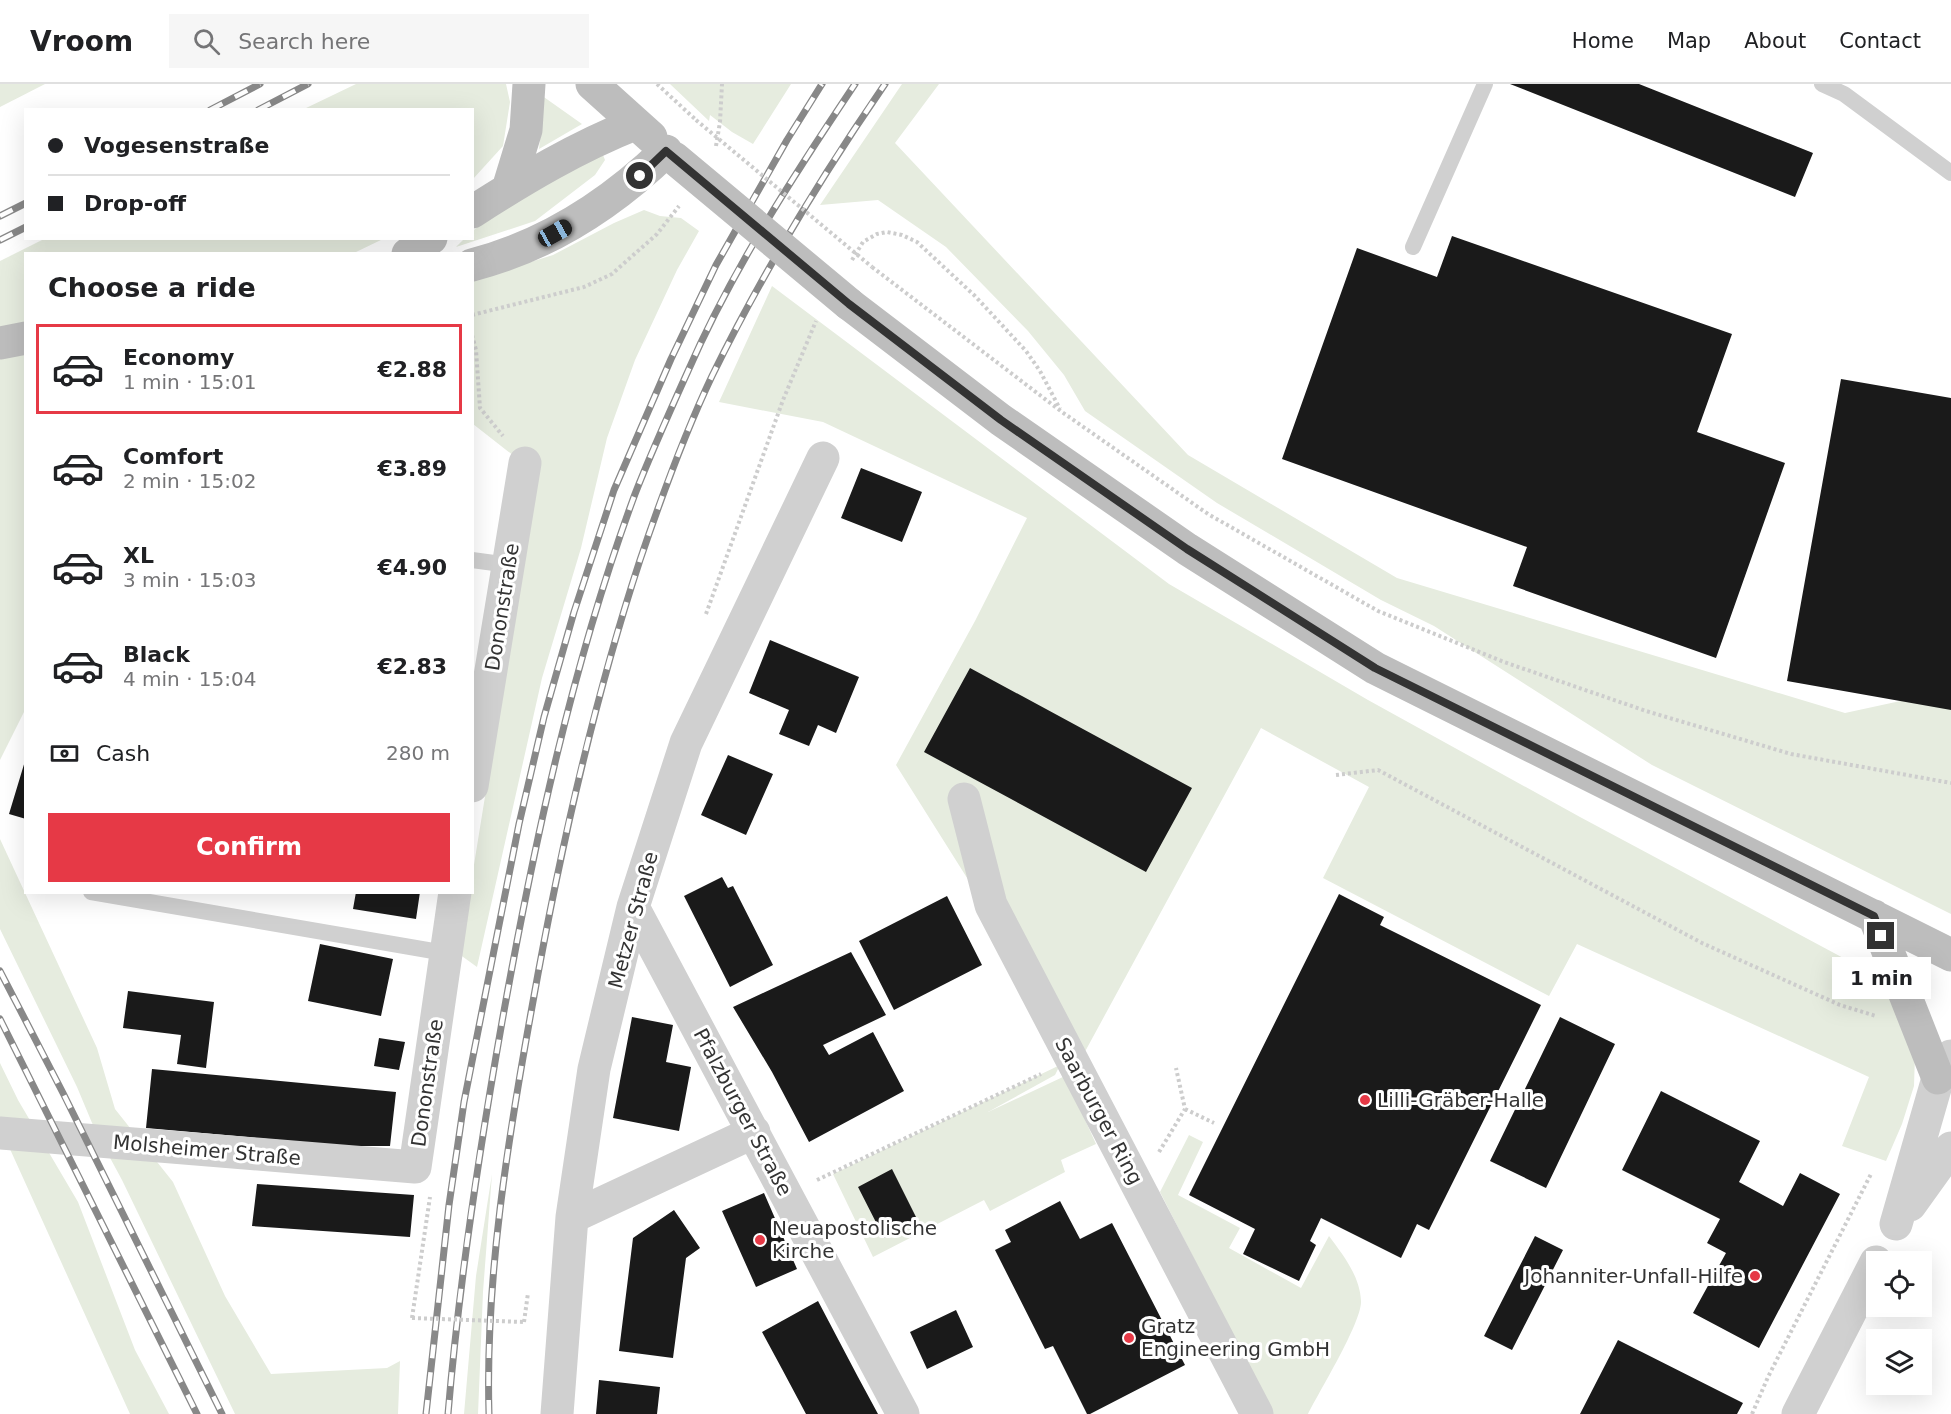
<!DOCTYPE html>
<html lang="en">
<head>
<meta charset="utf-8">
<style>
  body { margin:0; font-family:"DejaVu Sans",sans-serif; background:#f6f6f6; color:#202124; height:100vh; display:flex; flex-direction:column; font-size:22px; white-space:nowrap }
  * { box-sizing:border-box; margin:0 }
  p { font-size:20px; color:#757577 }
  .icon { flex:none; width:33px; height:33px; fill:none; stroke:currentColor; stroke-width:2; stroke-linecap:round; stroke-linejoin:round }
  .map { position:relative; flex:1; overflow:hidden }
  .sheet { position:absolute; left:24px; top:168px; width:450px; height:642px; display:flex; flex-direction:column; background:#fff; border-radius:0px; box-shadow:0 6px 24px #0002 }
  .sheet>* { flex:none }
  .hud { position:absolute; left:24px; top:24px; width:450px; height:132px; border-radius:0px; box-shadow:0 6px 24px #0002; display:grid; align-content:center; height:132px; padding:0 24px; background:#fff }
  .controls { position:absolute; left:1866px; top:1167px; display:grid; gap:12px }
  .controls a { display:grid; place-items:center; width:66px; height:66px; border-radius:0px; background:#fff; box-shadow:0 6px 24px #0002; font-size:30px }
  .end { position:absolute; width:27px; height:27px; margin:-14px; border:8px solid #333; background:#fff; box-shadow:0 0 0 3px #fff }
  .from { border-radius:50% }
  .bubble { position:absolute; height:42px; border-radius:0px; background:#fff; box-shadow:0 6px 24px #0002; font-size:20px; font-weight:700; line-height:42px; text-align:center }
  .car { position:absolute; width:18px; height:36px; margin:-18px -9px; border-radius:8px; box-shadow:0 0 4px 2px #0007; background:linear-gradient(#222 24%,#8ab4d8 0 40%,#222 0 76%,#8ab4d8 0 86%,#222 0) }
  .hud b { display:flex; align-items:center; gap:21px; height:57px; font-size:22px }
  .hud b+b { border-top:2px solid #e0e0e0 }
  .hud i { width:15px; height:15px; background:#202124 }
  ul { padding:0; list-style:none }
  li { display:flex; align-items:center; gap:18px; height:90px; margin:0 12px 9px; padding:0 12px; border:3px solid transparent; border-radius:0px }
  li div { flex:1 }
  li b { display:block; font-size:22px }
  li em { font-style:normal; font-weight:700 }
  li.active { border-color:#e63946 }
  li>.icon { width:54px; height:54px; stroke-width:1.5 }
  h2 { padding:0 24px; font-size:27px; line-height:72px }
  .pay { display:flex; align-items:center; gap:15px; height:66px; padding:0 24px; font-size:22px }
  .pay p { margin-inline-start:auto }
  .primary-button { display:flex; gap:12px; margin-top:auto; padding:12px 24px }
  .primary-button a { flex:1; height:69px; border-radius:0px; background:#e63946; color:#fff; font-size:24px; font-weight:700; line-height:69px; text-align:center }
  header { display:flex; align-items:center; gap:36px; box-sizing:border-box; height:84px; padding:0 30px; background:#fff; border-bottom:2px solid #e0e0e0 }
  header strong { font-size:28px }
  nav { display:flex; gap:33px; margin-inline-start:auto; font-size:21px }
  .search { width:420px; height:54px; background:#f6f6f6; display:flex; align-items:center; gap:15px; box-sizing:border-box; padding:0 21px; border-radius:0px; color:#757577; font-size:22px }
  .map>svg:first-child { display:block }
  .green { fill:#e6ecdf }
  .building { fill:#1a1a1a }
  .lines { fill:none; stroke-linecap:round; stroke-linejoin:round }
  .path { stroke:#cdcdcd; stroke-width:4; stroke-dasharray:3 3; stroke-linecap:butt }
  .lane { stroke:#d0d0d0; stroke-width:16 }
  .street { stroke:#d0d0d0; stroke-width:33 }
  .secondary { stroke:#bdbdbd; stroke-width:33 }
  .rail-casing { stroke:#888; stroke-width:7 }
  .rail { stroke:#fff; stroke-width:4.5; stroke-dasharray:14; stroke-linecap:butt }
  .path-bridge { stroke:#cdcdcd; stroke-width:4; stroke-dasharray:3 3; stroke-linecap:butt }
  .secondary-bridge { stroke:#bdbdbd; stroke-width:33 }
  .route { stroke:#333; stroke-width:8 }
  .poi-dot { fill:#e63946; stroke:#fff; stroke-width:2 }
  .labels { text-anchor:middle; stroke-width:6; stroke-linejoin:round; paint-order:stroke }
  .street-label { font-size:20px; fill:#333; stroke:#fff }
  .poi-label { font-size:20px; fill:#333; stroke:#fff; text-anchor:start }
</style>
</head>
<body>
<header>
<strong>Vroom</strong>
<div class="search"><svg class="icon" aria-label="search" viewBox="0 0 24 24"><circle cx="10" cy="10" r="6"/><path d="M15 15l6 6"/></svg>Search here</div>
<nav><a>Home</a><a>Map</a><a>About</a><a>Contact</a></nav>
</header>
<div class="map">
<svg width="1951" height="1330" viewBox="0 0 1951 1330">
  <rect width="100%" height="100%" fill="#fff"/>
  <path class="green" d="M 0,0 L 45,0 L 0,23 Z
    M 356,0 L 506,0 L 510,18 L 503,62 L 473,95 L 472,26 L 304,25 Z
    M 670,0 L 791,0 L 753,60 L 732,48 L 710,31 L 709,37 Z
    M 902,0 L 939,0 L 895,59 L 1188,371 L 1397,494 L 1845,629 L 1905,616 L 1951,619 L 1951,830 L 1652,681 L 1434,542 L 1381,516 L 1217,419 L 1085,327 L 1064,291 L 1028,247 L 946,163 L 878,116 L 820,121 Z
    M 541,11 L 582,40 L 539,65 L 542,37 Z
    M 598,69 L 603,71 L 605,76 L 595,91 L 535,137 L 456,163 L 464,155 L 472,154 L 473,147 L 481,139 Z
    M 644,126 L 660,132 L 681,134 L 699,147 L 677,186 L 635,276 L 607,354 L 581,464 L 542,594 L 477,883 L 459,870 L 469,809 L 472,808 L 473,787 L 537,390 L 473,340 L 473,196 L 553,171 L 614,139 Z
    M 44,155 L 383,155 L 356,168 L 356,170 L 26,170 L 25,626 L 0,676 L 0,177 Z
    M 772,202 L 1169,500 L 1368,616 L 1580,733 L 1862,884 L 1889,906 L 1915,970 L 1914,1002 L 1902,1040 L 1886,1077 L 1842,1062 L 1869,993 L 1577,860 L 1549,912 L 1323,794 L 1369,703 L 1261,644 L 1081,975 L 896,681 L 975,537 L 1027,434 L 823,338 L 719,318 Z
    M 0,755 L 97,964 L 115,1025 L 173,1098 L 225,1212 L 271,1290 L 387,1284 L 400,1277 L 398,1330 L 235,1330 L 122,1096 L 95,1046 L 77,1003 L 0,845 Z
    M 0,979 L 18,1016 L 78,1118 L 135,1266 L 169,1330 L 130,1330 L 0,1043 Z
    M 1060,981 L 1055,991 L 988,1028 L 1065,992 L 1096,1060 L 1061,1076 L 1065,1088 L 990,1127 L 984,1116 L 873,1173 L 833,1090 Z
    M 1189,1051 L 1203,1058 L 1178,1111 L 1240,1144 L 1229,1164 L 1301,1204 L 1329,1152 C 1343,1171 1360,1192 1361,1217 C 1362,1238 1319,1308 1308,1330 L 1273,1330 L 1160,1108 Z
    M 492,1090 L 483,1208 L 478,1330 L 464,1330 L 476,1192 Z"/>
  <path class="building" d="M 1510,0 L 1639,0 L 1813,69 L 1795,113 Z
    M 1452,152 L 1732,250 L 1697,348 L 1785,379 L 1716,574 L 1513,502 L 1527,463 L 1282,375 L 1357,164 L 1437,193 Z
    M 1841,295 L 1951,314 L 1951,626 L 1787,597 Z
    M 861,384 L 922,408 L 902,458 L 841,434 Z
    M 770,556 L 859,593 L 836,649 L 818,641 L 809,662 L 779,650 L 789,626 L 749,609 Z
    M 970,584 L 1192,704 L 1146,788 L 924,668 Z
    M 728,671 L 773,690 L 746,751 L 701,731 Z
    M 25,677 L 26,677 L 26,735 L 9,730 Z
    M 722,793 L 728,804 L 733,802 L 773,881 L 730,903 L 684,812 Z
    M 356,808 L 420,808 L 416,835 L 353,825 Z
    M 1339,810 L 1384,833 L 1380,841 L 1541,921 L 1429,1146 L 1417,1140 L 1401,1174 L 1321,1134 L 1310,1157 L 1316,1161 L 1299,1197 L 1243,1170 L 1255,1145 L 1189,1111 Z
    M 947,812 L 982,881 L 894,926 L 859,857 Z
    M 320,860 L 393,875 L 381,932 L 308,917 Z
    M 851,868 L 886,931 L 823,961 L 829,971 L 873,948 L 904,1007 L 809,1058 L 772,988 L 733,923 Z
    M 128,907 L 214,918 L 206,984 L 177,980 L 181,951 L 123,944 Z
    M 632,933 L 673,941 L 666,978 L 691,983 L 679,1047 L 613,1034 Z
    M 1560,933 L 1615,960 L 1546,1104 L 1490,1077 Z
    M 379,954 L 405,958 L 399,986 L 374,982 Z
    M 152,985 L 396,1008 L 390,1062 L 347,1062 L 146,1044 Z
    M 1661,1007 L 1760,1057 L 1739,1098 L 1783,1122 L 1800,1089 L 1840,1110 L 1759,1264 L 1693,1229 L 1726,1169 L 1707,1159 L 1720,1135 L 1622,1086 Z
    M 892,1085 L 918,1137 L 884,1154 L 858,1103 Z
    M 257,1100 L 414,1111 L 410,1153 L 252,1142 Z
    M 764,1109 L 797,1185 L 756,1203 L 722,1127 Z
    M 1060,1117 L 1080,1155 L 1112,1139 L 1185,1281 L 1090,1330 L 1087,1330 L 1053,1262 L 1045,1265 L 995,1166 L 1011,1158 L 1005,1146 Z
    M 674,1126 L 700,1164 L 686,1174 L 673,1274 L 619,1267 L 633,1154 Z
    M 1535,1152 L 1563,1166 L 1512,1266 L 1484,1252 Z
    M 818,1217 L 858,1293 L 878,1330 L 806,1330 L 782,1285 L 762,1248 Z
    M 956,1226 L 973,1263 L 927,1285 L 910,1248 Z
    M 1618,1256 L 1743,1319 L 1737,1330 L 1580,1330 Z
    M 599,1296 L 660,1303 L 657,1330 L 596,1330 Z"/>
  <g class="lines">
    <path class="path" d="M 657,0 L 696,36
      M 716,62 L 720,38 L 722,0
      M 852,176 L 863,158 L 877,150 L 887,148 L 902,151 L 917,158 L 975,212 L 1026,267 L 1040,287 L 1060,325
      M 872,183 L 1062,328 L 1208,430 L 1378,527 L 1504,578 L 1646,627 L 1791,670 L 1951,699
      M 472,231 L 584,203 L 612,190 L 657,150 L 679,122
      M 472,251 L 476,266 L 480,324 L 503,352
      M 706,530 L 783,316 L 816,237
      M 1336,691 L 1378,686 L 1702,859 L 1840,921 L 1876,932
      M 1185,1025 L 1214,1039
      M 1159,1068 L 1185,1025 L 1176,984
      M 817,1096 L 1041,990
      M 412,1234 L 430,1113
      M 524,1238 L 528,1209
      M 1752,1330 L 1768,1293 L 1871,1090"/>
    <path class="lane" d="M 1822,0 L 1844,10 L 1951,89
      M 1413,163 L 1485,0
      M 472,476 L 509,481
      M 91,808 L 445,869"/>
    <path class="street" d="M 472,702 L 525,379
      M 964,715 L 991,821 L 1257,1330
      M 633,823 L 903,1330
      M 0,1049 L 415,1083 L 455,808
      M 1910,1121 L 1951,1064
      M 572,1133 L 754,1048
      M 1896,1140 L 1938,994 L 1951,972
      M 557,1330 L 572,1133 L 594,985 L 633,823 L 686,659 L 823,374
      M 1798,1330 L 1876,1178"/>
    <path class="secondary" d="M 592,0 L 651,53
      M 508,105 L 526,46 L 529,0
      M 472,128 C 525,94 577,63 635,40
      M 408,170 L 431,154
      M 472,181 C 546,162 612,119 666,67
      M 849,220 L 1001,336 L 1187,465 L 1375,584 L 1951,871
      M 0,259 L 26,254
      M 1874,832 L 1938,994"/>
    <g class="rail-casing">
      <path id="rail" d="M 210,26 L 260,0
        M 258,26 L 308,0
        M 0,132 L 26,119
        M 0,156 L 26,143
        M 0,887 L 63,1009 L 222,1330
        M 0,935 L 197,1330
        M 426,1330 L 449,1121 L 464,1018 L 519,740 L 544,633 L 574,528 L 614,406 L 671,275 L 716,181 L 787,56 L 822,0
        M 448,1330 C 459,1198 479,1068 502,938 C 534,760 572,580 635,410 C 651,369 670,327 688,287 C 732,186 794,91 855,0
        M 489,1330 C 485,1195 508,1055 532,923 C 559,771 592,622 640,476 C 661,414 684,351 712,292 C 762,190 821,93 885,0"/>
    </g>
    <use href="#rail" class="rail"/>
    <path class="path-bridge" d="M 696,36 L 872,183
      M 412,1234 L 524,1238"/>
    <path class="secondary-bridge" d="M 674,74 L 849,220"/>
  </g>
  <g class="lines">
    <path class="route" d="M 640,92 L 666,67 L 849,220 L 1001,336 L 1187,465 L 1375,584 L 1874,832 L 1881,852"/>
  </g>
  <g class="poi-dot">
    <circle cx="1365" cy="1016" r="6"/>
    <circle cx="760" cy="1156" r="6"/>
    <circle cx="1755" cy="1192" r="6"/>
    <circle cx="1129" cy="1254" r="6"/>
  </g>
  <g class="labels">
    <g class="street-label">
      <text transform="translate(502 523) rotate(-81)" y="7">Dononstraße</text>
      <text transform="translate(633 836) rotate(-75)" y="7">Metzer Straße</text>
      <text transform="translate(427 999) rotate(-82)" y="7">Dononstraße</text>
      <text transform="translate(1099 1027) rotate(62)" y="7">Saarburger Ring</text>
      <text transform="translate(743 1028) rotate(62)" y="7">Pfalzburger Straße</text>
      <text transform="translate(207 1066) rotate(5)" y="7">Molsheimer Straße</text>
    </g>
    <g class="poi-label">
      <text x="1377" y="1023">Lilli-Gräber-Halle</text>
      <text x="772" y="1151">Neuapostolische<tspan x="772" dy="23">Kirche</tspan></text>
      <text x="1743" y="1199" text-anchor="end">Johanniter-Unfall-Hilfe</text>
      <text x="1141" y="1249">Gratz<tspan x="1141" dy="23">Engineering GmbH</tspan></text>
    </g>
  </g>
</svg>
<div class="controls">
<a><svg class="icon" aria-label="locate" viewBox="0 0 24 24"><circle cx="12" cy="12" r="6"/><path d="M12 2v4M12 18v4M2 12h4M18 12h4"/></svg></a>
<a><svg class="icon" aria-label="layers" viewBox="0 0 24 24"><path d="M12 4l9 5-9 5-9-5zM3 14l9 5 9-5"/></svg></a>
</div>
<i class="end from" style="left:640px;top:92px"></i>
<i class="end" style="left:1881px;top:852px"></i>
<div class="bubble" style="left:1832px;top:873px;width:99px">1 min</div>
<i class="car" style="left:555px;top:149px;rotate:61deg"></i>
<div class="hud">
<b><i class="from"></i>Vogesenstraße</b>
<b><i></i>Drop-off</b>
</div>
<section class="sheet">
<h2>Choose a ride</h2>
<ul>
<li class="active"><svg class="icon" aria-label="car" viewBox="0 0 24 24"><path d="M5 17H2v-5l4-1 3-4h7l3 4 3 1v5h-3M9 17h6M6 11h13"/><circle cx="7" cy="17" r="2"/><circle cx="17" cy="17" r="2"/></svg><div><b>Economy</b><p>1 min · 15:01</p></div><em>€2.88</em></li>
<li><svg class="icon" aria-label="car" viewBox="0 0 24 24"><path d="M5 17H2v-5l4-1 3-4h7l3 4 3 1v5h-3M9 17h6M6 11h13"/><circle cx="7" cy="17" r="2"/><circle cx="17" cy="17" r="2"/></svg><div><b>Comfort</b><p>2 min · 15:02</p></div><em>€3.89</em></li>
<li><svg class="icon" aria-label="car" viewBox="0 0 24 24"><path d="M5 17H2v-5l4-1 3-4h7l3 4 3 1v5h-3M9 17h6M6 11h13"/><circle cx="7" cy="17" r="2"/><circle cx="17" cy="17" r="2"/></svg><div><b>XL</b><p>3 min · 15:03</p></div><em>€4.90</em></li>
<li><svg class="icon" aria-label="car" viewBox="0 0 24 24"><path d="M5 17H2v-5l4-1 3-4h7l3 4 3 1v5h-3M9 17h6M6 11h13"/><circle cx="7" cy="17" r="2"/><circle cx="17" cy="17" r="2"/></svg><div><b>Black</b><p>4 min · 15:04</p></div><em>€2.83</em></li>
</ul>
<div class="pay"><svg class="icon" aria-label="cash" viewBox="0 0 24 24"><path d="M3 7h18v10H3z"/><circle cx="12" cy="12" r="2"/></svg>Cash<p>280 m</p></div>
<div class="primary-button"><a>Confirm</a></div>
</section>
</div>
</body>
</html>
